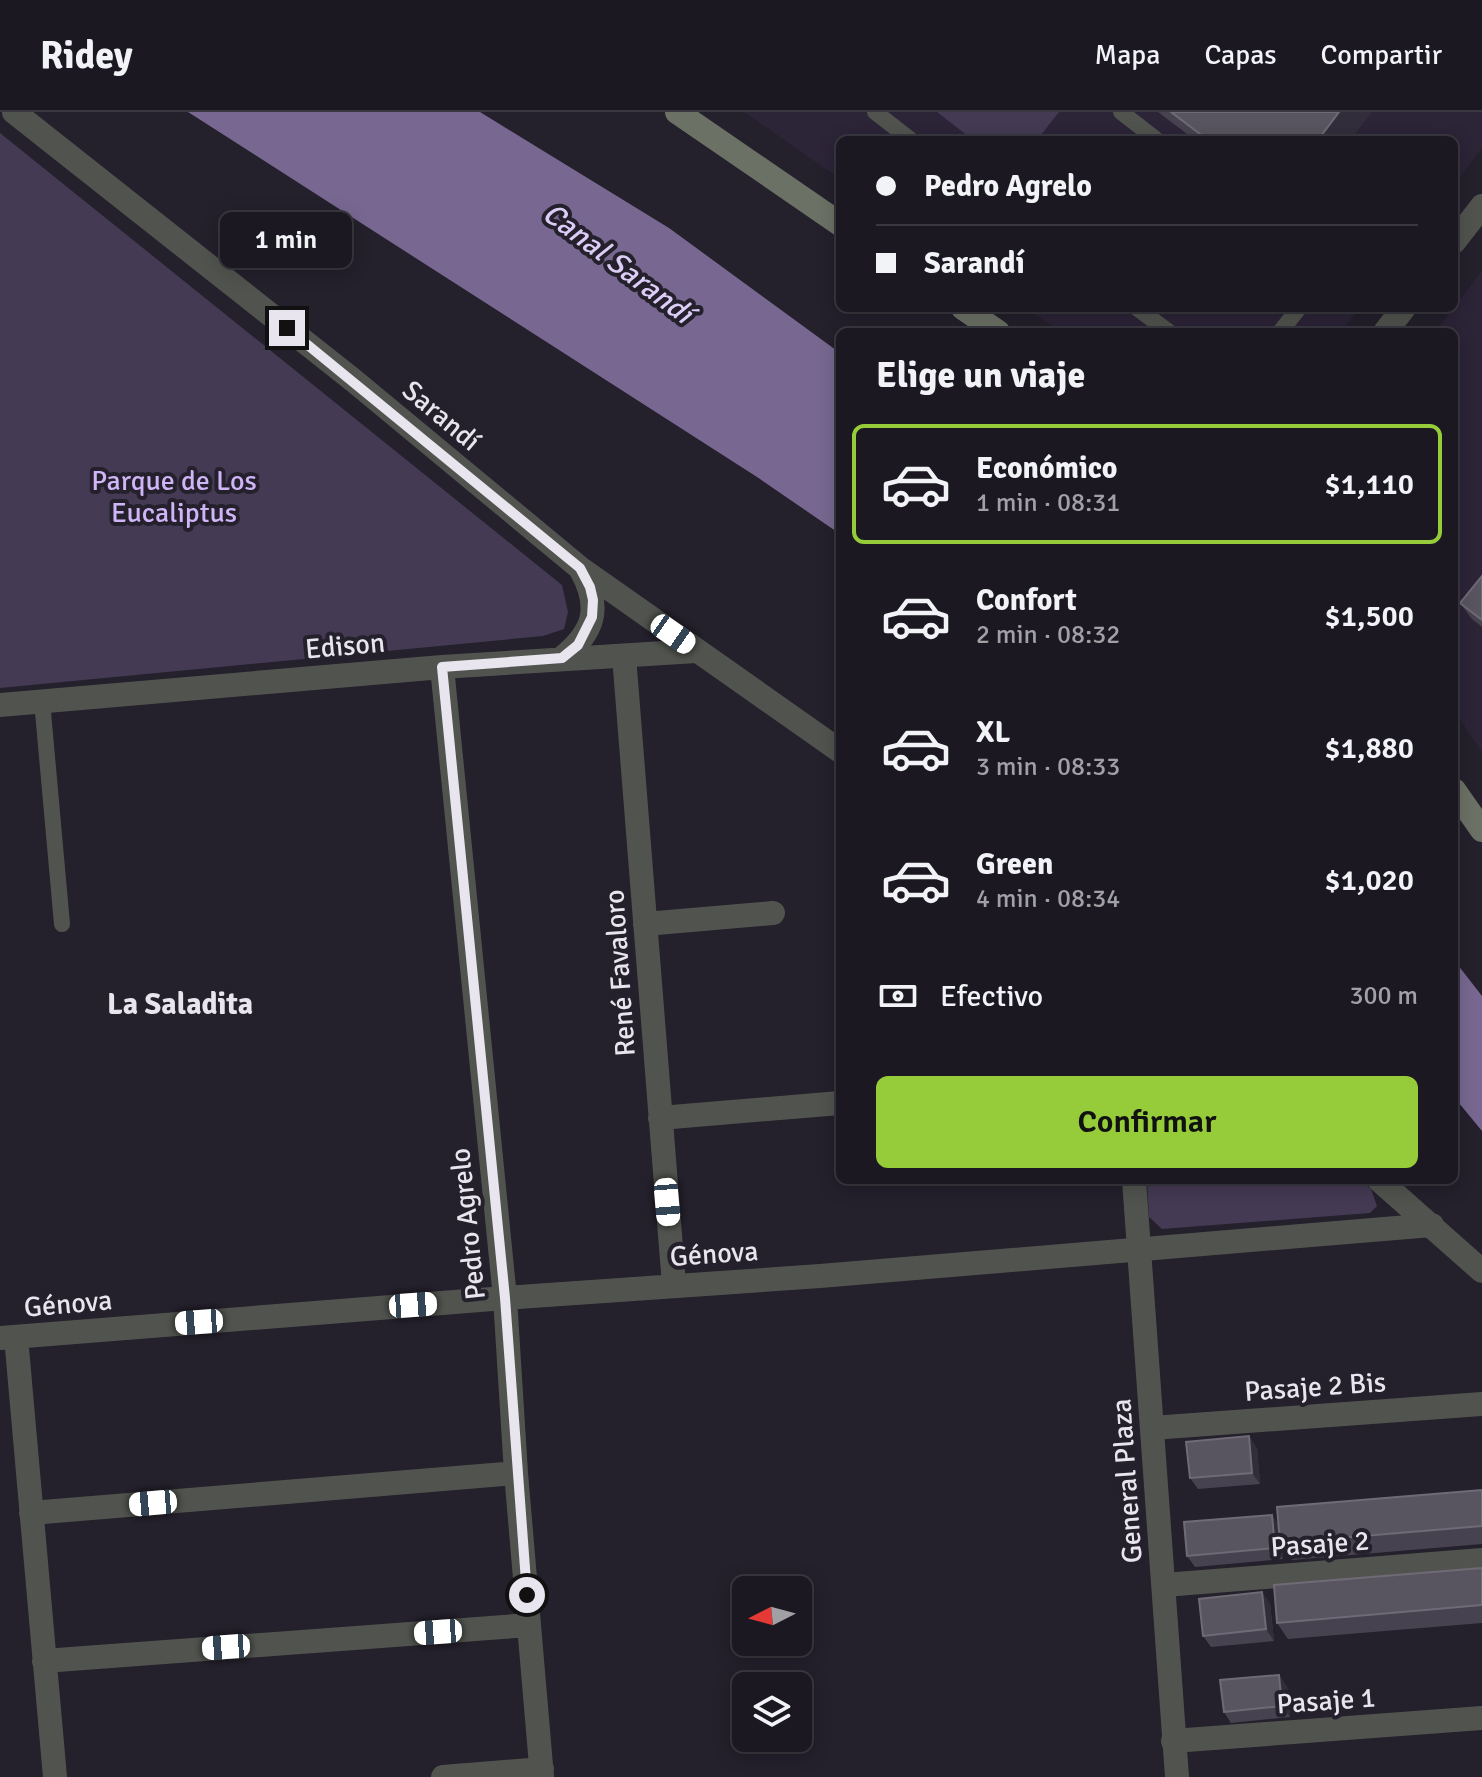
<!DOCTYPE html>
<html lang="es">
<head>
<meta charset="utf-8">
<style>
  body { margin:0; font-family:Signika,sans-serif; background:#24212a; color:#f1f3f6; height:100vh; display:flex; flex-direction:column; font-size:30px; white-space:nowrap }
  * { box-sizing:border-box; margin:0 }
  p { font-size:26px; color:#a0a0a5 }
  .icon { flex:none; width:44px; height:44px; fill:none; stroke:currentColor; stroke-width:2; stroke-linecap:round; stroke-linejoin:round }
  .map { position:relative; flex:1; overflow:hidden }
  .side { position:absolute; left:836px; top:216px; width:622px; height:856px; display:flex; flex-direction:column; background:#1b1821; border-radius:12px; box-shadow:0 4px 20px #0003,0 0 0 2px #39373f }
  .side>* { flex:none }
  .guide { position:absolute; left:836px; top:24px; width:622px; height:176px; border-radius:12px; box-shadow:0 4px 20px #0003,0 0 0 2px #39373f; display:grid; align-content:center; height:176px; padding:0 40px; background:#1b1821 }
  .needle { width:52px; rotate:264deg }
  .buttons { position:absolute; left:732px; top:1464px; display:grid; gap:16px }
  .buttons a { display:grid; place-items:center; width:80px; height:80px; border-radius:12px; background:#1b1821; box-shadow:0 4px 20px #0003,0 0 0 2px #39373f; font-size:40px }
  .end { position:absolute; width:36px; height:36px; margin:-18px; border:10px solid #e8e5ee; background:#111; box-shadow:0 0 0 4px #111 }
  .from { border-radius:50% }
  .bubble { position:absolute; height:56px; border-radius:12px; background:#1b1821; box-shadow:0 4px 20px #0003,0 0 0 2px #39373f; font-size:26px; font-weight:600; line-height:56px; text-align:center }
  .car { position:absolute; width:24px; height:48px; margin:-24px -12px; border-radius:10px; box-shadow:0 0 6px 2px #0007; background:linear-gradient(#fff 24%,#345 0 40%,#fff 0 76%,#345 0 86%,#fff 0) }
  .guide b { display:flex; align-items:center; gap:28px; height:76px; font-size:30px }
  .guide b+b { border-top:2px solid #39373f }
  .guide i { width:20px; height:20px; background:#f1f3f6 }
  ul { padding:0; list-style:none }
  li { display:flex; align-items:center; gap:24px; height:120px; margin:0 16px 12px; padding:0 24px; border:4px solid transparent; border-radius:12px }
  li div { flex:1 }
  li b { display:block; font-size:30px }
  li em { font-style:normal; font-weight:600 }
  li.on { border-color:#96cc39 }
  li>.icon { width:72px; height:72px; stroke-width:1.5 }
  h2 { padding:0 40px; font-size:36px; line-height:96px }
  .pay { display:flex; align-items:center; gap:20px; height:88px; padding:0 40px; font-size:30px }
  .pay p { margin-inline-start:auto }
  .cta { display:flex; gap:16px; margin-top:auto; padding:16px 40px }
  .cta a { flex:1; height:92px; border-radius:12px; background:#96cc39; color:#111; font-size:32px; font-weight:600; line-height:92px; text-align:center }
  header { display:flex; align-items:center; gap:48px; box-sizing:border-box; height:112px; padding:0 40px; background:#1b1821; border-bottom:2px solid #39373f }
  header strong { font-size:38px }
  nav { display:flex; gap:44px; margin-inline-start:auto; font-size:28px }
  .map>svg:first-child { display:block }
  .built { fill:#2c2437 }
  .green { fill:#443a54 }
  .water { fill:#786891 }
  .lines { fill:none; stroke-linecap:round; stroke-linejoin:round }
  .lane { stroke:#51544e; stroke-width:16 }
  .street { stroke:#51544e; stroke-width:24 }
  .secondary { stroke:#6c7166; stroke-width:24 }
  .wall { fill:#47424f }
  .shaded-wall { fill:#322d3a }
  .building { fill:#585460; stroke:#6f6a76; stroke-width:2 }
  .route { stroke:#e8e5ee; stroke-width:10 }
  .labels { text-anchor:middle; stroke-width:8; stroke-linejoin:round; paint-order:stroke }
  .street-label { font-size:28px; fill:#e8e5ee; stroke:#24202c }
  .park-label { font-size:28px; fill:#cfb5f8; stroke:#24202c }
  .water-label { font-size:30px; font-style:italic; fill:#dccdf6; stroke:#24202c }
  .neighbourhood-label { font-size:30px; font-weight:bold; fill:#e8e5ee; stroke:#24202c }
</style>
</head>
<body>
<header>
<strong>Ridey</strong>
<nav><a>Mapa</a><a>Capas</a><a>Compartir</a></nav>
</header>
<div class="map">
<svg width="1482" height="1665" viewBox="0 0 1482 1665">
  <rect width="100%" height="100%" fill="#24202c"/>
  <path class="built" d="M 744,0 L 1482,0 L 1482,36 L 1454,73 L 1454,28 L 840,28 L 840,67 Z
    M 1482,159 L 1482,640 L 1454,599 L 1454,220 L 1435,220 Z
    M 1026,196 L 1359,196 L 1341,220 L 1061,220 Z"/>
  <path class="green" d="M 937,0 L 1059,0 L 1037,28 L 973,28 Z
    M 0,21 L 562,473 L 568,500 L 564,517 L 543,524 L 0,576 Z
    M 1147,1068 L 1359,1068 L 1371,1077 L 1377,1094 L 1370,1101 L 1162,1117 L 1149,1105 Z"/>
  <path class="water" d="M 188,0 L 480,0 L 669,116 L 840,241 L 840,422 L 757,365 Z
    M 1454,848 L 1482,884 L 1482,1019 L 1454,985 Z"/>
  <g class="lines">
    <path class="lane" d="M 875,0 L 911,28
      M 1121,0 L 1157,28
      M 1137,196 L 1169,220
      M 1280,220 L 1299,196
      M 42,589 L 62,812"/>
    <path class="street" d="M 14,0 L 353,268 L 580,456 L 840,639
      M 1454,130 L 1482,94
      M 1385,220 L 1404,196
      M 624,544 L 674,1173
      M 562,546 C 594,520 602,496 581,458
      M 442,555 L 505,1186 L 516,1361 L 542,1665
      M 0,593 L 442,555 L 696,539
      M 645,812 L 773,801
      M 660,1006 L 840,991
      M 1134,1068 L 1177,1665
      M 1379,1068 L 1482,1159
      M 16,1225 L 55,1665
      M 0,1226 L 505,1186 L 820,1164 L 1432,1113
      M 1152,1316 L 1482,1292
      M 31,1401 L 516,1361
      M 1164,1473 L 1482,1448
      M 44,1549 L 529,1513
      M 1173,1629 L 1482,1606
      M 443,1665 L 542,1657"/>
    <path class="secondary" d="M 677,0 L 840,112
      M 963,196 L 998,220
      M 1454,678 L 1482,718"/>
  </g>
  <path class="wall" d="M 1158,0 L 1371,0 L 1350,28 L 1195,28 Z
    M 1482,464 L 1482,515 L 1472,507 L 1460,491 Z
    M 1257,1336 L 1260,1372 L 1198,1377 L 1190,1366 Z
    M 1482,1378 L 1482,1432 L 1292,1448 L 1282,1434 L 1283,1447 L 1195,1455 L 1187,1444 L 1279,1412 Z
    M 1482,1456 L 1482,1511 L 1288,1527 L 1277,1511 Z
    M 1270,1491 L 1274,1529 L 1211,1535 L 1203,1524 Z
    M 1287,1574 L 1290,1605 L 1231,1611 L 1224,1600 Z"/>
  <path class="shaded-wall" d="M 1339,0 L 1371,0 L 1350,28 L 1318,28 Z
    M 1249,1324 L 1257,1336 L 1260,1372 L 1252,1361 Z
    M 1272,1403 L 1280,1414 L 1280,1431 L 1282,1434 L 1283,1447 L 1275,1436 Z
    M 1262,1480 L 1270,1491 L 1274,1529 L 1266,1517 Z
    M 1279,1563 L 1287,1574 L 1290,1605 L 1282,1594 Z"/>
  <path class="building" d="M 1171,0 L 1339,0 L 1318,28 L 1208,28 Z
    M 1482,464 L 1482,508 L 1460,491 Z
    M 1249,1324 L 1252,1361 L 1190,1366 L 1186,1330 Z
    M 1482,1378 L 1482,1414 L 1280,1431 L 1277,1395 Z
    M 1272,1403 L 1275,1436 L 1187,1444 L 1184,1410 Z
    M 1482,1456 L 1482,1493 L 1277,1511 L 1274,1473 Z
    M 1262,1480 L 1266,1517 L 1203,1524 L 1199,1487 Z
    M 1279,1563 L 1282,1594 L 1224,1600 L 1220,1568 Z"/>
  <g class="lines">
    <path class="route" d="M 287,216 L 580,456 L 590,475 L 593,488 L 592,505 L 578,533 L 562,546 L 442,555 L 505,1186 L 527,1483"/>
  </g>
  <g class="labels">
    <g class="street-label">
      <text transform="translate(442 303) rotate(40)" y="10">Sarandí</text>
      <text transform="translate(345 533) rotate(-5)" y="10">Edison</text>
      <text transform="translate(619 861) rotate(-94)" y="10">René Favaloro</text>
      <text transform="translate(467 1112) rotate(-96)" y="10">Pedro Agrelo</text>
      <text transform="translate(714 1141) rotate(-4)" y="10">Génova</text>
      <text transform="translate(68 1191) rotate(-5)" y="10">Génova</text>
      <text transform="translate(1315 1274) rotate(-4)" y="10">Pasaje 2 Bis</text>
      <text transform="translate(1126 1369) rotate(-94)" y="10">General Plaza</text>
      <text transform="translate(1320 1431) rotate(-4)" y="10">Pasaje 2</text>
      <text transform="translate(1326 1588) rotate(-4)" y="10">Pasaje 1</text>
    </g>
    <g class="park-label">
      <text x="174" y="378">Parque de Los<tspan x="174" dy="32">Eucaliptus</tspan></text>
    </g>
    <g class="water-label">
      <text transform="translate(618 151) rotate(37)" y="10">Canal Sarandí</text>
    </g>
    <g class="neighbourhood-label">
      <text x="180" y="902">La Saladita</text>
    </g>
  </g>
</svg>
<div class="buttons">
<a><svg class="needle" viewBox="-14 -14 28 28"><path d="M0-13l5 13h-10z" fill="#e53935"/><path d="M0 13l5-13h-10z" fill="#a0a0a5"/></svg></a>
<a><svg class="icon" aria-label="layers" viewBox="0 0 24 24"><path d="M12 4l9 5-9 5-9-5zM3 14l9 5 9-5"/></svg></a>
</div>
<i class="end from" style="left:527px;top:1483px"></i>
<i class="end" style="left:287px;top:216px"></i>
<div class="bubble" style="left:220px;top:100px;width:132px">1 min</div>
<i class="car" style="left:673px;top:522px;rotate:125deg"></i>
<i class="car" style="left:667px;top:1090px;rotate:175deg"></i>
<i class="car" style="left:413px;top:1193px;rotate:86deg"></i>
<i class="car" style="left:199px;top:1210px;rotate:266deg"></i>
<i class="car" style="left:153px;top:1391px;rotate:265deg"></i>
<i class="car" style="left:438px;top:1520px;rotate:266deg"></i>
<i class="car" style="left:226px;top:1535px;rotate:266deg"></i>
<div class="guide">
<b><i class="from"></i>Pedro Agrelo</b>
<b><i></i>Sarandí</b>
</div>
<section class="side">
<h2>Elige un viaje</h2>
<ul>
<li class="on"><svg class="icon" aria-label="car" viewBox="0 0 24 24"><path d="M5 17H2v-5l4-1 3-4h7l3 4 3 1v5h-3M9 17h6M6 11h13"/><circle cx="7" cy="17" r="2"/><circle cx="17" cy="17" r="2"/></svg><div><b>Económico</b><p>1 min · 08:31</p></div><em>$1,110</em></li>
<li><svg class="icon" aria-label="car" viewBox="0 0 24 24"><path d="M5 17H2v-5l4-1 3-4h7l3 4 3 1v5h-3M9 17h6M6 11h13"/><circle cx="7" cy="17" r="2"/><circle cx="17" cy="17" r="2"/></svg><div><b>Confort</b><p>2 min · 08:32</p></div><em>$1,500</em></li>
<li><svg class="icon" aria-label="car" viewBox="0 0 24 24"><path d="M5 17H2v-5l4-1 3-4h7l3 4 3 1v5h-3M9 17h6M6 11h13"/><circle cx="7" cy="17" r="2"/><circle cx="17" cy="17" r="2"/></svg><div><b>XL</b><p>3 min · 08:33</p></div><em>$1,880</em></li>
<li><svg class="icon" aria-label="car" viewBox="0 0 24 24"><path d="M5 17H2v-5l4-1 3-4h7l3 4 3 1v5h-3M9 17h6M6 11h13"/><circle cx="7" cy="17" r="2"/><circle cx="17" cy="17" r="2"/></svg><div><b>Green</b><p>4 min · 08:34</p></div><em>$1,020</em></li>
</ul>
<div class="pay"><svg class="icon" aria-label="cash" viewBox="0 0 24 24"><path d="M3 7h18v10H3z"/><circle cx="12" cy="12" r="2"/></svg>Efectivo<p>300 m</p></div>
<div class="cta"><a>Confirmar</a></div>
</section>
</div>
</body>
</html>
